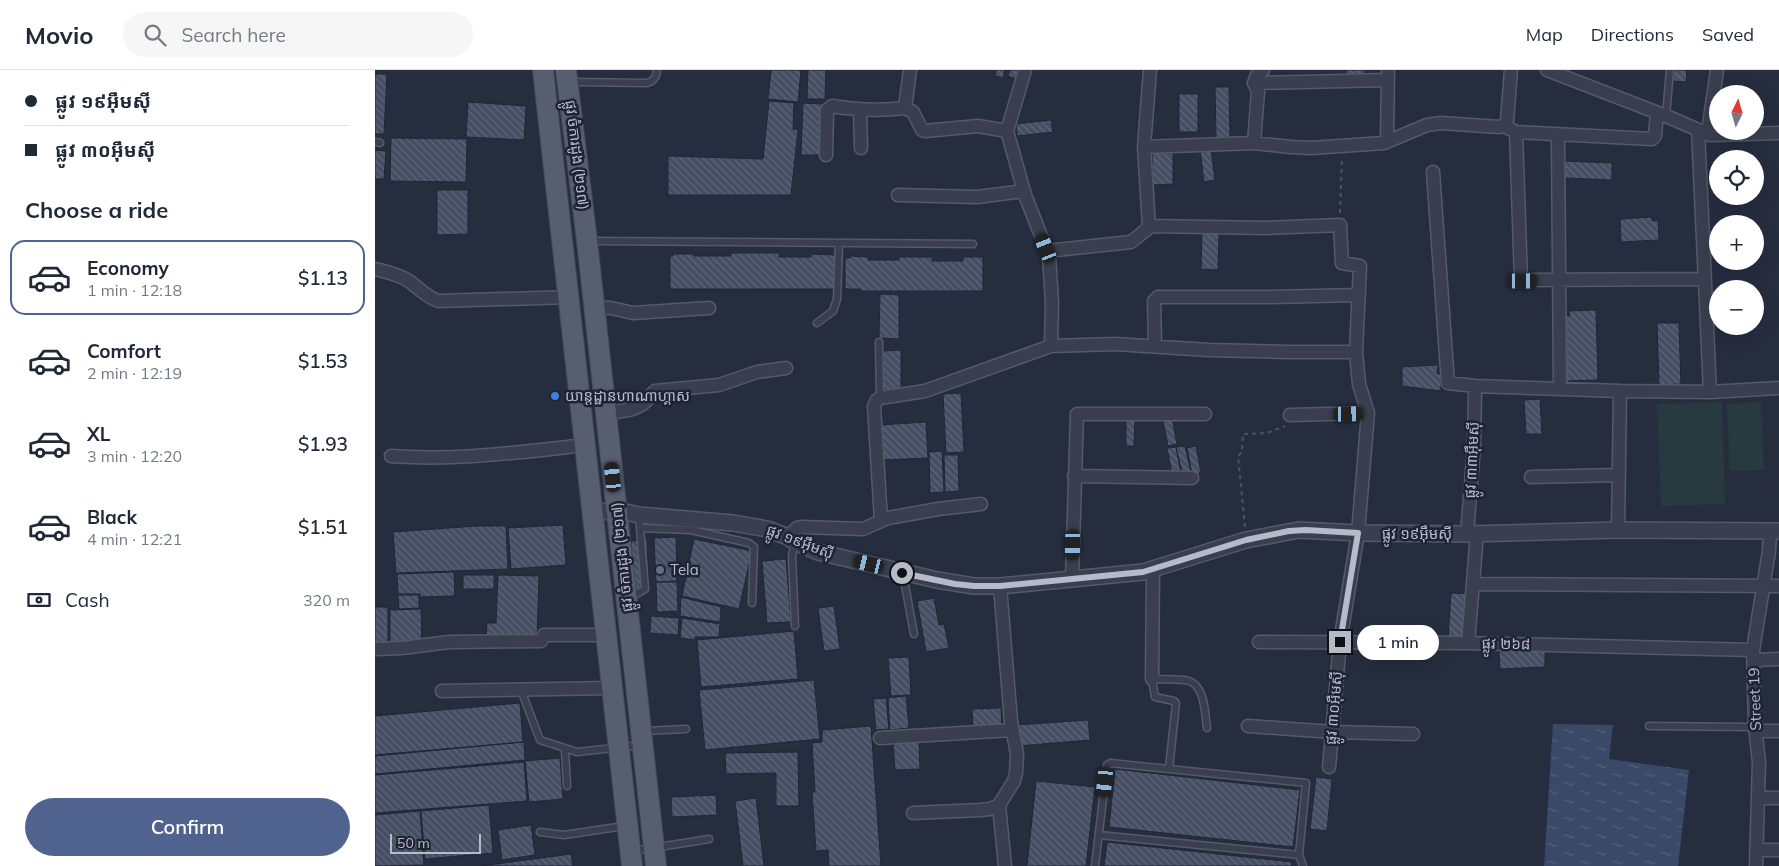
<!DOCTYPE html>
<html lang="en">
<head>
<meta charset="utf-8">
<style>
  body { margin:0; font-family:Mulish,"Noto Sans Khmer",sans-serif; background:#f6f6f7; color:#1f2937; height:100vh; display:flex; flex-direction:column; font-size:19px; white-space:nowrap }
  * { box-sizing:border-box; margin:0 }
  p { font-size:16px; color:#747a83 }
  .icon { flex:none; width:28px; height:28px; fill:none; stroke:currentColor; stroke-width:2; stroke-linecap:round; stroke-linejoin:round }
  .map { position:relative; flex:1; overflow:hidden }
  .details { display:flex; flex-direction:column; background:#fff; width:375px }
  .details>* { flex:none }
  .hud { display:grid; align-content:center; height:110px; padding:0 25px; background:#fff }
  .needle { width:32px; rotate:5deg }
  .buttons { position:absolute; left:1334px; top:15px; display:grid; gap:10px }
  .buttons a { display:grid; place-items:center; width:55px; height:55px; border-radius:50%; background:#fff; box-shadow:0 5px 20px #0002; font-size:25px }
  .scale { position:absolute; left:15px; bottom:12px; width:91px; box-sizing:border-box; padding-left:5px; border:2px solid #b5bbc9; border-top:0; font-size:14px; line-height:18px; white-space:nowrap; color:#b5bbc9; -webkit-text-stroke:4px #1e2434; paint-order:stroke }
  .end { position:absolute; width:22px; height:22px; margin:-11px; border:6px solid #b5bbc9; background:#111; box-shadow:0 0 0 2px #111 }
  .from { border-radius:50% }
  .bubble { position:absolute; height:35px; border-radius:18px; background:#fff; box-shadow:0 5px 20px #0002; font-size:16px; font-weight:600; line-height:35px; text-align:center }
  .car { position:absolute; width:15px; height:30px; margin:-15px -8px; border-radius:6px; box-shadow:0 0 4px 1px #0007; background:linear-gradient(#222 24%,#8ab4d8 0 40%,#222 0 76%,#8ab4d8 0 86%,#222 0) }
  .hud b { display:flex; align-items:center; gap:18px; height:48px; font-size:19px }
  .hud b+b { border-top:1px solid #e0e1e3 }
  .hud i { width:12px; height:12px; background:#1f2937 }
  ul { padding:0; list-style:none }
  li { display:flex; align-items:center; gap:15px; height:75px; margin:0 10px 8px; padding:0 15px; border:2px solid transparent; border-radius:15px }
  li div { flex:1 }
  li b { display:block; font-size:19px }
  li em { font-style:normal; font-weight:600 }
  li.active { border-color:#50638e }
  li>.icon { width:45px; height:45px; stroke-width:1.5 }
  h2 { padding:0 25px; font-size:22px; line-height:60px }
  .pay { display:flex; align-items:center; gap:12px; height:55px; padding:0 25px; font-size:19px }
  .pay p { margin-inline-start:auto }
  .primary-button { display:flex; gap:10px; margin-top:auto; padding:10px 25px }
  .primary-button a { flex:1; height:58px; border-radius:30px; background:#50638e; color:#fff; font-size:20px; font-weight:600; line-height:58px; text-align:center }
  header { display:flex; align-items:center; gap:30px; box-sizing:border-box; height:70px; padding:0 25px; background:#fff; border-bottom:1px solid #e0e1e3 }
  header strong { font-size:24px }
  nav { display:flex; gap:28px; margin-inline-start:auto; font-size:18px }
  .search { width:350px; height:45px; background:#f6f6f7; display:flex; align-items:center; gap:12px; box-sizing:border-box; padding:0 18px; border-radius:28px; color:#747a83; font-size:19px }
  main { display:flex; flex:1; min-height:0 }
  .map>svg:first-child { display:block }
  .garden { fill:#273a40 }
  .water { fill:url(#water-ripples) }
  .building { fill:url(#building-back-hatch); stroke:#202636 }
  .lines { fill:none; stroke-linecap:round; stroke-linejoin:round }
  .service-casing { stroke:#545a69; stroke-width:9 }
  .minor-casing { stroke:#545a69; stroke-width:15 }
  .tertiary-casing { stroke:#545a69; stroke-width:18 }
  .primary-casing { stroke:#424858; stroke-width:22 }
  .path { stroke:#45575d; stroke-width:2; stroke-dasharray:4 4; stroke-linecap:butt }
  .service { stroke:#393f4f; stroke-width:6 }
  .minor { stroke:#393f4f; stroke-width:12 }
  .tertiary { stroke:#393f4f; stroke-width:15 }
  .primary { stroke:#575e6f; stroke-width:20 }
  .route { stroke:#b5bbc9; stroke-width:6 }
  .shop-dot { fill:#3f7fe0; stroke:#1e2434; stroke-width:2 }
  .service-dot { fill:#5c6f8a; stroke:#1e2434; stroke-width:2 }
  .labels { text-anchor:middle; stroke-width:5; stroke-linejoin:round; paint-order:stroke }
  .street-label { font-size:15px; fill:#b5bbc9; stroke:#1e2434 }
  .poi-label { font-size:15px; fill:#b5bbc9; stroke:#1e2434; text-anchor:start }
</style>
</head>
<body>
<header>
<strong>Movio</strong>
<div class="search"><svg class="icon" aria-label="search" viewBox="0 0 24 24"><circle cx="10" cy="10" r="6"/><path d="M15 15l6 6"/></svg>Search here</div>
<nav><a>Map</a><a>Directions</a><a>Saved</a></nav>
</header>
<main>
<section class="details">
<div class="hud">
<b><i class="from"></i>ផ្លូវ ១៩អ៊ឹមស៊ី</b>
<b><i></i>ផ្លូវ ៣០អ៊ឹមស៊ី</b>
</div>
<h2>Choose a ride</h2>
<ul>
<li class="active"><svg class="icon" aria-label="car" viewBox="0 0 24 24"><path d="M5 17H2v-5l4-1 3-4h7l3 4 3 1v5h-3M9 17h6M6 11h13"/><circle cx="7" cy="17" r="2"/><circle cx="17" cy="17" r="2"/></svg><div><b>Economy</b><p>1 min · 12:18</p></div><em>$1.13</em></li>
<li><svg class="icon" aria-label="car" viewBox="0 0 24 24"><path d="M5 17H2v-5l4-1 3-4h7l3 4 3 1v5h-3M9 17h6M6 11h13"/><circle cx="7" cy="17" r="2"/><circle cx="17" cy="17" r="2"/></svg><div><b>Comfort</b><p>2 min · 12:19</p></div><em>$1.53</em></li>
<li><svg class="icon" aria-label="car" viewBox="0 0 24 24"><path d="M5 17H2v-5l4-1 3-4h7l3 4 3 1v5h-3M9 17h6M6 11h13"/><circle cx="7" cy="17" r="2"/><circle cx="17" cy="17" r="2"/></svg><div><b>XL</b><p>3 min · 12:20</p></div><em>$1.93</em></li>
<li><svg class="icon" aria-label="car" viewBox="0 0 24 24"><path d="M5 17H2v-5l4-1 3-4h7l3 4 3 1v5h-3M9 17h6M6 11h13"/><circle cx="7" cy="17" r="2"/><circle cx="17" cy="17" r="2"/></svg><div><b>Black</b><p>4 min · 12:21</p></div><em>$1.51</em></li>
</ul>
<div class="pay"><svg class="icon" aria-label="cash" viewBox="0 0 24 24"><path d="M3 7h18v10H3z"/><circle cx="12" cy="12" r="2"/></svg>Cash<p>320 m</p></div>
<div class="primary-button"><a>Confirm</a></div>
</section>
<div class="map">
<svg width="1404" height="796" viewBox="0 0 1404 796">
  <defs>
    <pattern id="water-ripples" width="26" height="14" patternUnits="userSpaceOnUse" patternTransform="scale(1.25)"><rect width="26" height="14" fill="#3a4968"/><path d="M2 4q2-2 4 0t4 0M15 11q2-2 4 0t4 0" fill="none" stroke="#54617c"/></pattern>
    <pattern id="building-back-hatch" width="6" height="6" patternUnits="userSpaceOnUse" patternTransform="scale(1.25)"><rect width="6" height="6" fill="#464e63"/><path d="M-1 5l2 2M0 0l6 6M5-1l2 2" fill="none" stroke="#5e6678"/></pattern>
  </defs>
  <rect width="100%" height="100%" fill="#252d3f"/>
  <path class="garden" d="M 1347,332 L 1350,434 L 1286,436 L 1282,334 Z
    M 1386,332 L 1389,400 L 1355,401 L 1352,334 Z"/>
  <path class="water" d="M 1178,654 L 1238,655 L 1234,689 L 1314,700 L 1303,796 L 1169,796 Z"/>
  <path class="building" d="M 396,0 L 426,0 L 423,32 L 393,29 Z
    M 433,0 L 451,0 L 450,29 L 432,29 Z
    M 621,0 L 630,0 L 628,8 L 620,6 Z
    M 635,0 L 645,0 L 642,9 L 633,6 Z
    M 971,0 L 990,0 L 989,7 L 971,6 Z
    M 1299,0 L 1312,0 L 1311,12 L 1298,11 Z
    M 0,4 L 12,4 L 9,64 L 0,64 Z
    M 840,17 L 854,17 L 855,67 L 841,68 Z
    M 804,24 L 823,24 L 823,62 L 804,62 Z
    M 394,31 L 419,33 L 418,59 L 423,60 L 416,125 L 293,125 L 293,86 L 388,89 Z
    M 93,32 L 151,36 L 149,70 L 91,67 Z
    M 428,33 L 448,34 L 446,85 L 426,85 Z
    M 676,50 L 678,62 L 642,66 L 641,54 Z
    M 16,68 L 92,69 L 91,112 L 15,111 Z
    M 836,79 L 840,110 L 829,112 L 825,80 Z
    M 0,80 L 11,81 L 9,109 L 0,109 Z
    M 777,83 L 798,83 L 798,114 L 778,115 Z
    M 1189,91 L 1237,93 L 1237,110 L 1189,108 Z
    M 62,120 L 93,120 L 93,164 L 62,165 Z
    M 1277,147 L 1277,151 L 1283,150 L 1284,170 L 1246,172 L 1245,149 Z
    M 827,162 L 844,163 L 843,200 L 826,199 Z
    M 356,183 L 404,183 L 404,187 L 436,187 L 436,184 L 461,185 L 461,219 L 295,219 L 295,186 L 298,186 L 298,184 L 319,184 L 319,186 L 356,186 Z
    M 475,186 L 493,187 L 493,190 L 524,190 L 524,187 L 557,187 L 557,191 L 588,191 L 588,187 L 608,187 L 608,221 L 486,221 L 485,219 L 470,219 L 470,188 L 475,188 Z
    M 505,224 L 524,225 L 524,269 L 504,268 Z
    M 1221,240 L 1223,310 L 1190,311 L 1188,246 L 1195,246 L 1194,241 Z
    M 1282,253 L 1304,253 L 1306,314 L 1284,315 Z
    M 526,280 L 526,320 L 508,320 L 508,281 Z
    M 1063,295 L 1062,304 L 1066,304 L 1066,321 L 1027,316 L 1027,297 Z
    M 586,323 L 589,382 L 571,383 L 568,324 Z
    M 1165,329 L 1167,364 L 1151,364 L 1149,330 Z
    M 797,348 L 802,374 L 793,376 L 788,350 Z
    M 751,349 L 760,349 L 759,376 L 751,376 Z
    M 551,352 L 553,388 L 507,390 L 505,355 Z
    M 810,376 L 816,402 L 807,403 L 801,377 Z
    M 821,376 L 826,403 L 817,404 L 812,378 Z
    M 801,377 L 806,403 L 797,404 L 792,378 Z
    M 567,381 L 569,422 L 555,423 L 554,382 Z
    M 569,385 L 583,385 L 584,421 L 570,422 Z
    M 188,455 L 191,495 L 136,499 L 133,458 Z
    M 101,456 L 131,456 L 133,499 L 21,503 L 18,462 Z
    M 301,467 L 302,511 L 281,512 L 279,468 Z
    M 319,469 L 377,481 L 364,539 L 307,526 Z
    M 272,470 L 274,518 L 258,519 L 256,471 Z
    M 411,489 L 416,552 L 392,553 L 387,491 Z
    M 79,502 L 80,526 L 45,527 L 45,524 L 23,524 L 22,504 Z
    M 88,505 L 119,505 L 119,519 L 88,519 Z
    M 123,505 L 164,506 L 162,571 L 111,569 L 112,553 L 121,553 Z
    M 281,512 L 302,512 L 303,541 L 282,542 Z
    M 1076,523 L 1093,524 L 1090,570 L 1073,569 Z
    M 23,525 L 44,525 L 44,538 L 24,539 Z
    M 306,527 L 346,537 L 345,552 L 305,546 Z
    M 559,528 L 564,555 L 569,554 L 574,578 L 551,582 L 542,531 Z
    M 459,536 L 465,579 L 449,581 L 443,538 Z
    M 0,537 L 13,537 L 13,576 L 0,576 Z
    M 46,539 L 47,575 L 15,575 L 15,540 Z
    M 276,546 L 304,548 L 303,565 L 275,563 Z
    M 307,548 L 345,554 L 344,567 L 320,567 L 320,570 L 305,568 Z
    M 419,561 L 423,609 L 326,617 L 322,570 Z
    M 1170,579 L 1170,597 L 1125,599 L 1124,581 Z
    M 534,587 L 536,625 L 516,626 L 513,588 Z
    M 439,610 L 445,669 L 330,680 L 324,620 Z
    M 531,626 L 534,658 L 515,660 L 513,628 Z
    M 511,628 L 514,659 L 501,660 L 498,629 Z
    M 145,633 L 148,672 L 0,685 L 0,646 Z
    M 626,638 L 627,656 L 598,657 L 597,639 Z
    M 713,650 L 715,670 L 643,676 L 642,655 Z
    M 496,656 L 506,796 L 454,796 L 453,780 L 441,781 L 437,722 L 440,722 L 437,673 L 447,672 L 447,660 Z
    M 544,670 L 545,699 L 520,700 L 518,672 Z
    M 149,672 L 150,690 L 0,704 L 0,686 Z
    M 423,682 L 424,736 L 401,736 L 401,703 L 351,704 L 350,683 Z
    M 185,688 L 188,729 L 154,732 L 150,691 Z
    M 149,692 L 152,731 L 0,743 L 0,705 Z
    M 740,699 L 925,720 L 918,777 L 734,757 Z
    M 941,707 L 957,709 L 952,761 L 935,759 Z
    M 661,711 L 720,717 L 711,796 L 652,796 Z
    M 341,725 L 342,745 L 297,747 L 296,727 Z
    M 381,728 L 389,796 L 368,796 L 360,731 Z
    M 114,735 L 118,783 L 50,789 L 46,741 Z
    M 45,741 L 49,795 L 0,796 L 0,745 Z
    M 156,755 L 160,785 L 127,790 L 123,760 Z
    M 732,772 L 917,792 L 916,796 L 729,796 Z
    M 196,784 L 198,796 L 106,796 Z"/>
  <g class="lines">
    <g class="service-casing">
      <path id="service" d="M 196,12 L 272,13 L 277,11 L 281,6 L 282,0
        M 1291,46 L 1295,0
        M 0,72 L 5,73
        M 213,171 L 598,174
        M 442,253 L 458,241 L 462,229 L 464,173
        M 504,272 L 505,328
        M 265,458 L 316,460 L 374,473 L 379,477 L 377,533
        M 528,504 L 539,564
        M 255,528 L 270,519 L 264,445
        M 420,556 L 417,486 L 420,473
        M 146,620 L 165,670 L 202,682 L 266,675
        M 1274,656 L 1380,657
        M 269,661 L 311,659
        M 190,680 L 192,716
        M 794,699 L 801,633 L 799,631 L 780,627 L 777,609 C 788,610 803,608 814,611 C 830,616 830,644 832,658
        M 165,762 L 189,765 L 249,756
        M 724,765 L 924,785
        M 259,781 L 334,769
        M 720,796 L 732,695 L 735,693 L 931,713 L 924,785 L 928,796"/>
    </g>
    <g class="minor-casing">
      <path id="minor" d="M 1172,0 L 1291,46 L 1335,65 L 1404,63
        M 879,13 L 1012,10
        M 530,38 L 535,0
        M 485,40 L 486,78
        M 1133,58 L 1141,62 L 1277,69 L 1280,66 L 1282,43
        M 1323,60 L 1335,322
        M 632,61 L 650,0
        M 1141,62 L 1146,210 L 1330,209
        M 1331,64 L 1334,55 L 1342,0
        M 1183,65 L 1185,318
        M 1012,72 L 1013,0
        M 879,73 L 883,21 L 879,13 L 882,5 L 888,0
        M 769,77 L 879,73 L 916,77 L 936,78 L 1009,73 L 1052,55 L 1066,53 L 1124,57 L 1128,56 L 1132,51 L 1136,0
        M 451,85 L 452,40 L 457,36 C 481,40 505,41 530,38 L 538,42 L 547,60 L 550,61 L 603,56 L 632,61 L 650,125 L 674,186 L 677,232 L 676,276
        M 1058,102 L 1073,313 L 1100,316 L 1245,321 L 1335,322 L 1404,318
        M 523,125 L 602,127 L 649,121
        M 774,157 L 769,77 L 775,0
        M 672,181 L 756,172 L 776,156 L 891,158 L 965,155 L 967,193 L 985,196 L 981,282 L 984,314 L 993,343 L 983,463 L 965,572 L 954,697
        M 0,199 C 12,202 23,204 34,211 C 44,218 51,227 63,231 L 195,227
        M 220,238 L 236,238 L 258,243 L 334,238
        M 780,276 L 779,231 L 783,227 L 896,227 L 984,225
        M 231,343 C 242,342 256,341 266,335 C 272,332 275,325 280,321 L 344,315 L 382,302 L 411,298
        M 915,345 L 993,343
        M 16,386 C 81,391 146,382 211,375
        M 699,406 L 817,408
        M 1156,407 L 1244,405
        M 506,451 L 499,336 L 502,330 L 505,328 L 550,321 L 676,276 L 740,274 L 834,280 L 912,282 L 981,282
        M 1243,460 L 1245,321
        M 1092,464 L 1099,376 L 1100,316
        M 413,467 L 422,458 L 426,457 L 488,459 L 513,448 L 563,439 L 606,434
        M 697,509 L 702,344 L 830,344
        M 1098,514 L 1404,516
        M 625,516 L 636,652 L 642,684 L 641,703 L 639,711 L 624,735 L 630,796
        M 884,572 L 1093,573 L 1378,580
        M 1093,573 L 1102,464
        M 0,579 L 27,578 L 74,572 L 166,571 L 169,565 L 232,565
        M 1379,590 L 1404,589
        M 777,609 L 778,499
        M 67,621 L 238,618
        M 873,656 L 958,662 L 1038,664
        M 1381,661 L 1404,661
        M 505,668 L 637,660
        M 1383,728 L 1404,728
        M 538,743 L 605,740 L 615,739 L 624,735
        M 1381,780 L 1404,780
        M 1381,796 L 1384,692 L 1380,657 L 1378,580 L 1394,481 L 1395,462"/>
    </g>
    <g class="tertiary-casing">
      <path id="tertiary" d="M 218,443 L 242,440 L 264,445 L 358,453 L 392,459 L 413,467 L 420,472 L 443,482 L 562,510 L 599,516 L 625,516 L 768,502 L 871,470 L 924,460 L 983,463 L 1092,464 L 1243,460 L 1404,461"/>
    </g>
    <g class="primary-casing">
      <path id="primary" d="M 168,0 L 257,796
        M 191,0 L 212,171 L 281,796"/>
    </g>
    <path class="path" d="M 965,143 L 967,88
      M 870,457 L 863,386 L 867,382 L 868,364 L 892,363 L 910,356"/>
    <use href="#service" class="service"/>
    <use href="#minor" class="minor"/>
    <use href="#tertiary" class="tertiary"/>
    <use href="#primary" class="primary"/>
  </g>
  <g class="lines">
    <path class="route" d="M 527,503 L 580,514 L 599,516 L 625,516 L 768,502 L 871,470 L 914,461 L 931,460 L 983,463 L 965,572"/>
  </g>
  <circle class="shop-dot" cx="180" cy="326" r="5"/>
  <circle class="service-dot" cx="285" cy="500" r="5"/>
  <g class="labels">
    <g class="street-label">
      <text transform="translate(202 85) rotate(83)" y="5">ផ្លូវ ចំការដូង (២១៧)</text>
      <text transform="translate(1097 390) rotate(-87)" y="5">ផ្លូវ ៣៣អ៊ឹមស៊ី</text>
      <text x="1042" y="469">ផ្លូវ ១៩អ៊ឹមស៊ី</text>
      <text transform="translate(425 472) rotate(21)" y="5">ផ្លូវ ១៩អ៊ឹមស៊ី</text>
      <text transform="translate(247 487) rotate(-96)" y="5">ផ្លូវ ចំការដូង (២១៧)</text>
      <text transform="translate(1131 574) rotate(1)" y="5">ផ្លូវ ២៦៨</text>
      <text transform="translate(1380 629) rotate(-92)" y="5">Street 19</text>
      <text transform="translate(959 638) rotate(-85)" y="5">ផ្លូវ ៣០អ៊ឹមស៊ី</text>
    </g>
    <g class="poi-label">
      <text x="190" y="331">យាន្ដដ្ឋានហាណាហ្គាស</text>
      <text x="295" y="505">Tela</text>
    </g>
  </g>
</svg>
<div class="buttons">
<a><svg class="needle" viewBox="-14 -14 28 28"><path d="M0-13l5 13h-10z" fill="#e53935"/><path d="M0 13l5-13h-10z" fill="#747a83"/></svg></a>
<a><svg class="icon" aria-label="locate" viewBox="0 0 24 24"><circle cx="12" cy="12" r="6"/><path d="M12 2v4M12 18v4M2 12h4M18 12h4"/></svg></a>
<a>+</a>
<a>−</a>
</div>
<div class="scale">50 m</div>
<i class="end from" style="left:527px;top:503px"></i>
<i class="end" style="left:965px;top:572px"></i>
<div class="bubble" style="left:982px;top:555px;width:82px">1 min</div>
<i class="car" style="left:671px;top:178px;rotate:338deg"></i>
<i class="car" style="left:1148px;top:211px;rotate:90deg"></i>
<i class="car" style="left:974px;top:344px;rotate:89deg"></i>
<i class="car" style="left:238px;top:407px;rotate:354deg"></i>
<i class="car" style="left:698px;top:475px;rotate:181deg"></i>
<i class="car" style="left:494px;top:494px;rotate:284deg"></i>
<i class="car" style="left:730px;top:712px;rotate:186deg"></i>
</div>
</main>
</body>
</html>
